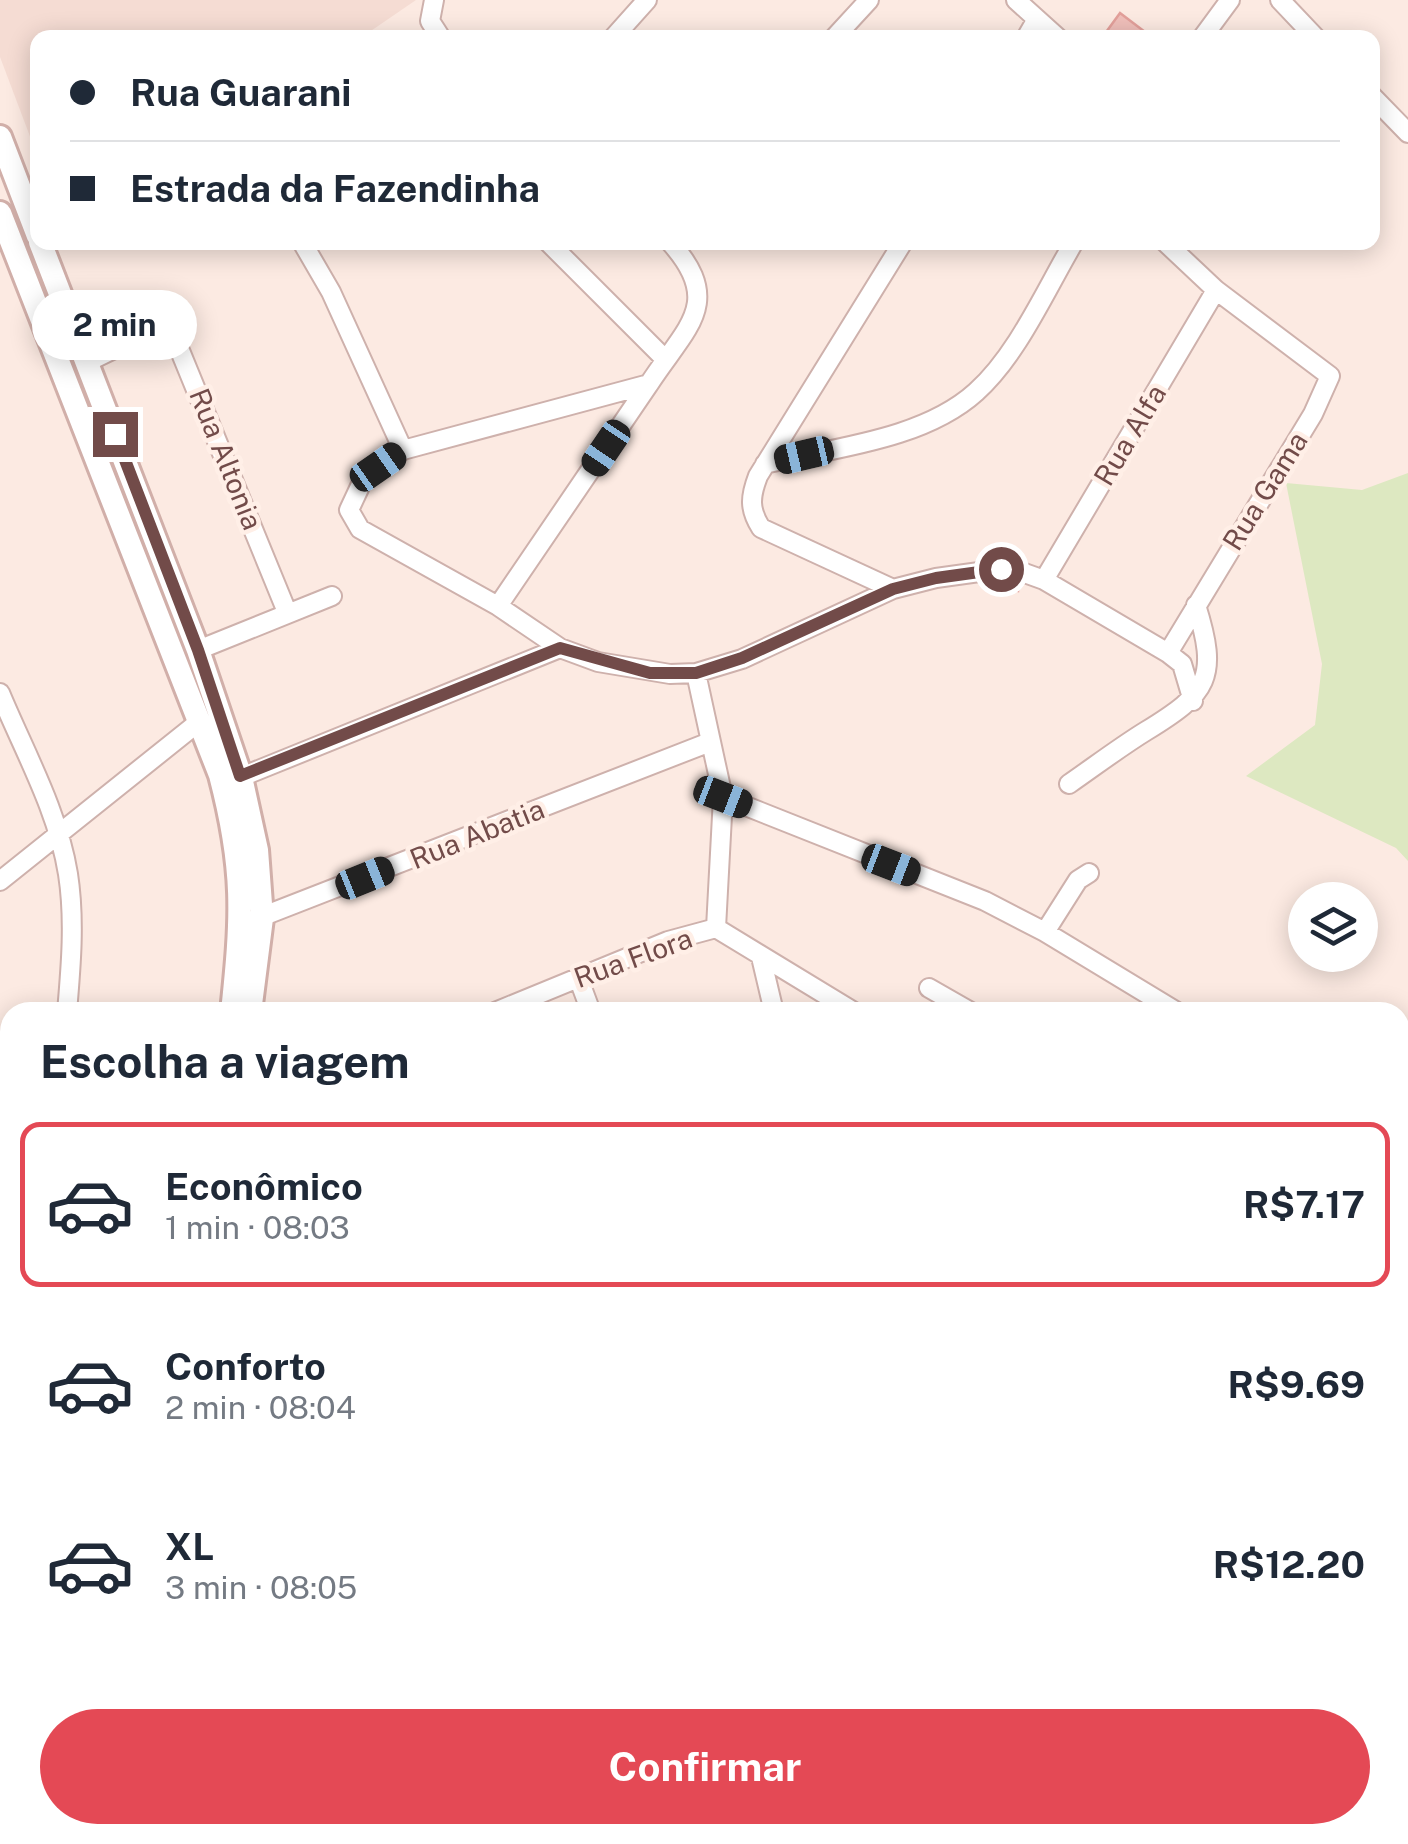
<!DOCTYPE html>
<html lang="pt">
<head>
<meta charset="utf-8">
<style>
  body { margin:0; font-family:"Public Sans",sans-serif; background:#f2f2f3; color:#1f2937; height:100vh; display:flex; flex-direction:column; font-size:38px; white-space:nowrap }
  * { box-sizing:border-box; margin:0 }
  p { font-size:32px; color:#747a83 }
  .icon { flex:none; width:55px; height:55px; fill:none; stroke:currentColor; stroke-width:2; stroke-linecap:round; stroke-linejoin:round }
  .map { position:relative; flex:1; overflow:hidden }
  .sheet { position:absolute; left:0px; top:1002px; width:1410px; height:842px; display:flex; flex-direction:column; background:#fff; border-radius:30px 30px 0 0; box-shadow:0 5px 25px #0003 }
  .sheet>* { flex:none }
  .hud { position:absolute; left:30px; top:30px; width:1350px; height:220px; border-radius:20px; box-shadow:0 5px 25px #0003; display:grid; align-content:center; height:220px; padding:0 40px; background:#fff }
  .buttons { position:absolute; left:1288px; top:882px; display:grid; gap:20px }
  .buttons a { display:grid; place-items:center; width:90px; height:90px; border-radius:50%; background:#fff; box-shadow:0 5px 25px #0003; font-size:50px }
  .end { position:absolute; width:45px; height:45px; margin:-22px; border:12px solid #724b49; background:#fff; box-shadow:0 0 0 5px #fff }
  .from { border-radius:50% }
  .bubble { position:absolute; height:70px; border-radius:35px; background:#fff; box-shadow:0 5px 25px #0003; font-size:32px; font-weight:700; line-height:70px; text-align:center }
  .car { position:absolute; width:30px; height:60px; margin:-30px -15px; border-radius:12px; box-shadow:0 0 8px 2px #0007; background:linear-gradient(#222 24%,#8ab4d8 0 40%,#222 0 76%,#8ab4d8 0 86%,#222 0) }
  .hud b { display:flex; align-items:center; gap:35px; height:95px; font-size:38px }
  .hud b+b { border-top:2px solid #e0e1e3 }
  .hud i { width:25px; height:25px; background:#1f2937 }
  ul { padding:0; list-style:none }
  li { display:flex; align-items:center; gap:30px; height:165px; margin:0 20px 15px; padding:0 20px; border:5px solid transparent; border-radius:20px }
  li div { flex:1 }
  li b { display:block; font-size:38px }
  li em { font-style:normal; font-weight:700 }
  li.on { border-color:#e44955 }
  li>.icon { width:90px; height:90px; stroke-width:1.5 }
  h2 { padding:0 40px; font-size:45px; line-height:120px }
  .button { display:flex; gap:20px; margin-top:auto; padding:20px 40px }
  .button a { flex:1; height:115px; border-radius:60px; background:#e44955; color:#fff; font-size:40px; font-weight:700; line-height:115px; text-align:center }
  .map>svg:first-child { display:block }
  .residential { fill:#f5dcd3 }
  .green { fill:#dde8c1 }
  .building { fill:#f0bfba; stroke:#e3a09b; stroke-width:2.5 }
  .lines { fill:none; stroke-linecap:round; stroke-linejoin:round }
  .service-casing { stroke:#ceb1ac; stroke-width:14 }
  .minor-casing { stroke:#ceb1ac; stroke-width:22 }
  .secondary-casing { stroke:#d1afa9; stroke-width:28 }
  .service { stroke:#fff; stroke-width:9 }
  .minor { stroke:#fff; stroke-width:18 }
  .secondary { stroke:#fff; stroke-width:22 }
  .route { stroke:#724b49; stroke-width:12 }
  .labels { text-anchor:middle; stroke-width:9; stroke-linejoin:round; paint-order:stroke }
  .street-label { font-size:28px; fill:#724b49; stroke:#ffefe7 }
</style>
</head>
<body>
<div class="map">
<svg width="1408" height="1844" viewBox="0 0 1408 1844">
  <rect width="100%" height="100%" fill="#fceae2"/>
  <path class="residential" d="M 0,0 L 416,0 L 362,37 L 38,38 L 37,155 L 0,57 Z"/>
  <path class="green" d="M 1408,473 L 1408,861 L 1396,848 L 1246,776 L 1315,725 L 1322,664 L 1286,483 L 1362,490 Z
    M 1400,1053 L 1408,1054 L 1408,1336 L 1400,1310 Z
    M 1408,1406 L 1408,1562 L 1400,1564 L 1400,1445 Z
    M 51,1835 L 300,1835 L 314,1844 L 44,1844 Z"/>
  <path class="building" d="M 1120,13 L 1153,38 L 1104,35 Z
    M 1003,553 L 1020,555 L 1018,591 L 999,587 Z
    M 637,1835 L 756,1835 L 755,1844 L 632,1844 Z"/>
  <g class="lines">
    <g class="service-casing">
      <path id="service" d="M 0,1702 L 10,1710"/>
    </g>
    <g class="minor-casing">
      <path id="minor" d="M 434,0 L 430,21 L 441,38
        M 1016,0 L 1058,38
        M 1280,0 L 1316,38
        M 613,38 L 647,0
        M 834,38 L 869,0
        M 1026,38 L 1037,19
        M 1202,38 L 1230,0
        M 1372,96 L 1408,133
        M 302,242 L 331,292 L 403,450
        M 548,242 L 665,359
        M 670,242 C 725,303 686,327 649,384 L 403,450 L 363,480 L 349,510 L 360,529 L 498,606 L 560,648 L 598,662 L 670,674 L 696,673 L 742,659 L 893,589 L 936,578 L 1001,569
        M 1165,242 L 1216,290 L 1330,376 L 1313,414 L 1168,653
        M 87,362 C 110,352 153,325 176,341 L 287,612
        M 765,464 C 832,448 923,440 976,392 C 1018,354 1045,291 1074,242
        M 1019,571 L 1044,580 L 1168,653 L 1182,664 L 1193,701
        M 1044,580 L 1216,290
        M 893,589 L 761,528 C 749,509 750,497 758,476 L 903,242
        M 498,606 L 649,384
        M 198,650 L 332,596
        M 696,673 L 723,797 L 716,928
        M 0,693 C 24,751 58,811 68,874 C 75,919 71,966 67,1012
        M 241,777 L 560,648
        M 1069,784 C 1095,766 1120,747 1146,731 C 1208,693 1219,678 1196,605
        M 723,797 L 985,901 L 1045,932 L 1177,1012
        M 0,881 L 200,721
        M 253,920 L 710,742
        M 716,928 L 854,1012
        M 1045,932 L 1078,880 L 1089,873
        M 761,957 L 774,1012
        M 578,977 L 591,1012
        M 929,988 L 971,1012
        M 495,1012 L 668,941 L 716,928
        M 0,1110 L 10,1098
        M 0,1356 L 10,1348
        M 1400,1758 L 1408,1765
        M 541,1844 L 546,1835"/>
    </g>
    <g class="secondary-casing">
      <path id="secondary" d="M 0,137 L 38,236
        M 0,213 L 220,775 C 245,870 242,917 232,1012
        M 40,242 L 198,650 L 241,777 L 257,850 L 262,918 L 250,1012
        M 0,1567 L 10,1562
        M 0,1592 L 10,1586"/>
    </g>
    <use href="#service" class="service"/>
    <use href="#minor" class="minor"/>
    <use href="#secondary" class="secondary"/>
  </g>
  <g class="lines">
    <path class="route" d="M 115,434 L 198,650 L 240,776 L 560,648 L 650,673 L 696,673 L 742,658 L 893,589 L 936,578 L 1001,569"/>
  </g>
  <g class="labels">
    <g class="street-label">
      <text transform="translate(1130 435) rotate(-59)" y="10">Rua Alfa</text>
      <text transform="translate(226 459) rotate(68)" y="10">Rua Altonia</text>
      <text transform="translate(1265 491) rotate(-58)" y="10">Rua Gama</text>
      <text transform="translate(477 834) rotate(-22)" y="10">Rua Abatia</text>
      <text transform="translate(633 958) rotate(-20)" y="10">Rua Flora</text>
    </g>
  </g>
</svg>
<div class="buttons">
<a><svg class="icon" aria-label="layers" viewBox="0 0 24 24"><path d="M12 4l9 5-9 5-9-5zM3 14l9 5 9-5"/></svg></a>
</div>
<i class="end from" style="left:1001px;top:569px"></i>
<i class="end" style="left:115px;top:434px"></i>
<div class="bubble" style="left:32px;top:290px;width:165px">2 min</div>
<i class="car" style="left:606px;top:448px;rotate:214deg"></i>
<i class="car" style="left:804px;top:455px;rotate:257deg"></i>
<i class="car" style="left:378px;top:467px;rotate:55deg"></i>
<i class="car" style="left:723px;top:797px;rotate:111deg"></i>
<i class="car" style="left:891px;top:865px;rotate:111deg"></i>
<i class="car" style="left:365px;top:878px;rotate:68deg"></i>
<div class="hud">
<b><i class="from"></i>Rua Guarani</b>
<b><i></i>Estrada da Fazendinha</b>
</div>
<section class="sheet">
<h2>Escolha a viagem</h2>
<ul>
<li class="on"><svg class="icon" aria-label="car" viewBox="0 0 24 24"><path d="M5 17H2v-5l4-1 3-4h7l3 4 3 1v5h-3M9 17h6M6 11h13"/><circle cx="7" cy="17" r="2"/><circle cx="17" cy="17" r="2"/></svg><div><b>Econômico</b><p>1 min · 08:03</p></div><em>R$7.17</em></li>
<li><svg class="icon" aria-label="car" viewBox="0 0 24 24"><path d="M5 17H2v-5l4-1 3-4h7l3 4 3 1v5h-3M9 17h6M6 11h13"/><circle cx="7" cy="17" r="2"/><circle cx="17" cy="17" r="2"/></svg><div><b>Conforto</b><p>2 min · 08:04</p></div><em>R$9.69</em></li>
<li><svg class="icon" aria-label="car" viewBox="0 0 24 24"><path d="M5 17H2v-5l4-1 3-4h7l3 4 3 1v5h-3M9 17h6M6 11h13"/><circle cx="7" cy="17" r="2"/><circle cx="17" cy="17" r="2"/></svg><div><b>XL</b><p>3 min · 08:05</p></div><em>R$12.20</em></li>
</ul>
<div class="button"><a>Confirmar</a></div>
</section>
</div>
</body>
</html>
